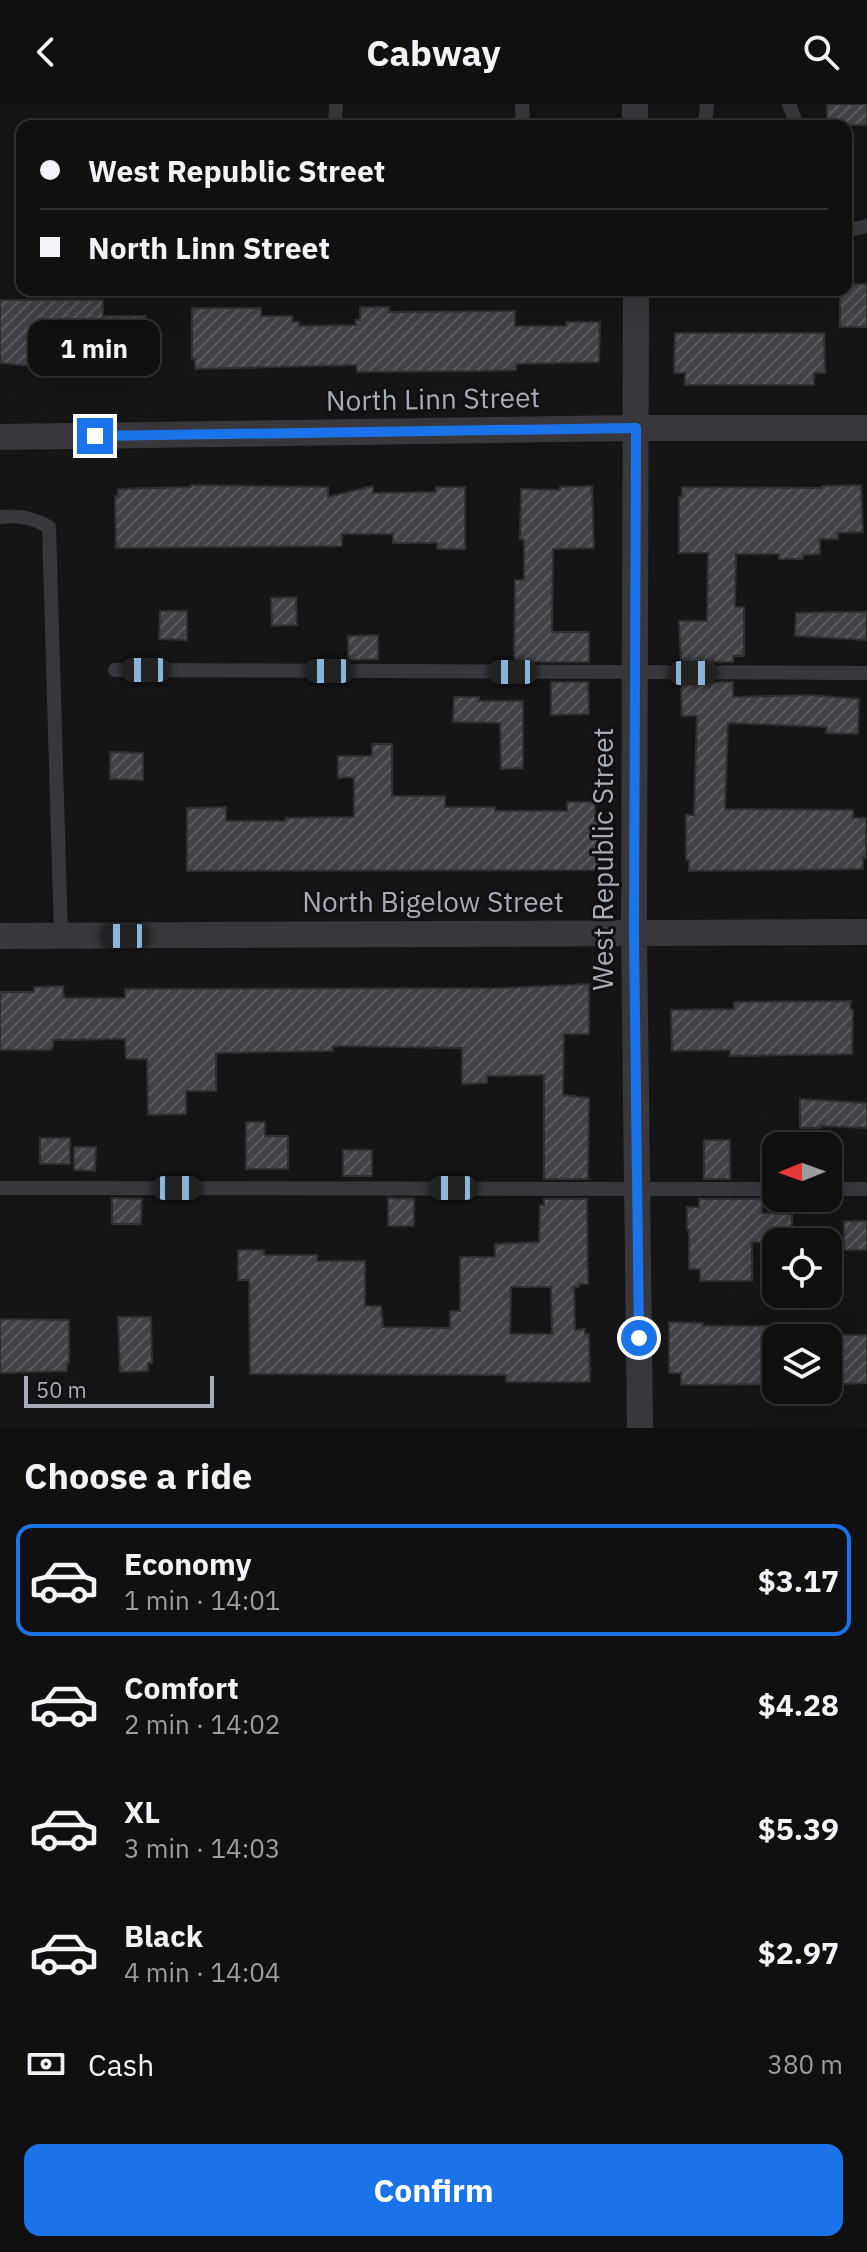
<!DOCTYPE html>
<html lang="en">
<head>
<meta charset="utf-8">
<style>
  body { margin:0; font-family:"IBM Plex Sans",sans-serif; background:#1e1e1f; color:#f1f3f6; height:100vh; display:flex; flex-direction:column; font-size:30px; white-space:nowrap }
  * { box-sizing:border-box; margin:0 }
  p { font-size:26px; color:#9c9d9f }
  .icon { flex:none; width:44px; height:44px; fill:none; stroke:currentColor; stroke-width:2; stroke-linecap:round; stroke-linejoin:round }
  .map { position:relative; height:1324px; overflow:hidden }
  .details { display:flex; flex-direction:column; background:#101011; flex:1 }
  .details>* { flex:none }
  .banner { position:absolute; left:16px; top:16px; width:836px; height:176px; border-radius:16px; box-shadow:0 8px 32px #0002,0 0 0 2px #303031; display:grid; align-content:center; height:176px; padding:0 24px; background:#101011 }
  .needle { width:52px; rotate:269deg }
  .controls { position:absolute; left:762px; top:1028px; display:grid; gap:16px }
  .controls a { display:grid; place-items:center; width:80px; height:80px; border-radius:16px; background:#101011; box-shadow:0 8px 32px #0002,0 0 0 2px #303031; font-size:40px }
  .scale { position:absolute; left:24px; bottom:20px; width:190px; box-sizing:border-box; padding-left:8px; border:4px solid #a8acb6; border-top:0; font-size:22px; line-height:28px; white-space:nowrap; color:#a8acb6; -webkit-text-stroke:6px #111012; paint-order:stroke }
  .end { position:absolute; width:36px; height:36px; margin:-18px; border:10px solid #1a73e8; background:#fff; box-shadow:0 0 0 4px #fff }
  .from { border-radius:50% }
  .bubble { position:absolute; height:56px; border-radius:16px; background:#101011; box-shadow:0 8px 32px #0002,0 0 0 2px #303031; font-size:26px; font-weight:700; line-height:56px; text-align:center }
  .car { position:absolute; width:24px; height:48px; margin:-24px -12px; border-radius:10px; box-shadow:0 0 6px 2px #0007; background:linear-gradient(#222 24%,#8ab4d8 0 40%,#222 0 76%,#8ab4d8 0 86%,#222 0) }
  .banner b { display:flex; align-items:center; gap:28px; height:76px; font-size:30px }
  .banner b+b { border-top:2px solid #303031 }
  .banner i { width:20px; height:20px; background:#f1f3f6 }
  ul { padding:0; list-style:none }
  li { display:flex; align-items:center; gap:24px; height:112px; margin:0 16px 12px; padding:0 8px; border:4px solid transparent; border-radius:16px }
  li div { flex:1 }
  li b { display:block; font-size:30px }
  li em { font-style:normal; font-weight:700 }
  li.active { border-color:#1a73e8 }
  li>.icon { width:72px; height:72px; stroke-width:1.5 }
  h2 { padding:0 24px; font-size:36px; line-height:96px }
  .pay { display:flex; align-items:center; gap:20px; height:88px; padding:0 24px; font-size:30px }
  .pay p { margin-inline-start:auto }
  .button { display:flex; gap:16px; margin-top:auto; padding:16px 24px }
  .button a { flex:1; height:92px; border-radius:16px; background:#1a73e8; color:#fff; font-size:32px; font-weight:700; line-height:92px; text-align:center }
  header { display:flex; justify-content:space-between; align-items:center; height:104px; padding:0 24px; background:#101011; font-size:36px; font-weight:700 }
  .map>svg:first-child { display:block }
  .building { fill:url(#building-hatch); stroke:#303033; stroke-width:2; fill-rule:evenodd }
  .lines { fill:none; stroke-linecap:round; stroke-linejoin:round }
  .service { stroke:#37373c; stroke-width:14 }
  .minor { stroke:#37373c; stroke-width:26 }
  .route { stroke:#1a73e8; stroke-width:10 }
  .labels { text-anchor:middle; stroke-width:6; stroke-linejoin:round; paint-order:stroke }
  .street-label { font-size:28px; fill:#a8acb6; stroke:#111012 }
</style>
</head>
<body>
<header><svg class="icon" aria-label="back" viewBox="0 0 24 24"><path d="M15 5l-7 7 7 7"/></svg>Cabway<svg class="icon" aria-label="search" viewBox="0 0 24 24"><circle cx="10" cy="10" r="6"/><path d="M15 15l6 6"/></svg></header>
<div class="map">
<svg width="867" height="1324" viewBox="0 0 867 1324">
  <defs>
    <pattern id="building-hatch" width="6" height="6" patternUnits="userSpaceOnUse" patternTransform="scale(2)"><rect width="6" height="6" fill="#424247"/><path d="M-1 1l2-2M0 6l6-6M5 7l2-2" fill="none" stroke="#5a5b5f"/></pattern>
  </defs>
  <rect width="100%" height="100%" fill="#151517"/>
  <path class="building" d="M 827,0 L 867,0 L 867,21 L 827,21 Z
    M 846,180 L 867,180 L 867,223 L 840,223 L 840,186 L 846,186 Z
    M 0,196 L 103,196 L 103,212 L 145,212 L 145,263 L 121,262 L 121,256 L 38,255 L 31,262 L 0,259 Z
    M 360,203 L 389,203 L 389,208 L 515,207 L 515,222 L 566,222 L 566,218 L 600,218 L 599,258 L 516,260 L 516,266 L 483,267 L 357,268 L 356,261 L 195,265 L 195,255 L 192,255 L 192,204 L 261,204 L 261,212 L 292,212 L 293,218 L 299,218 L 299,222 L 356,221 L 356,216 L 360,216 Z
    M 675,229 L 824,229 L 825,269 L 814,269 L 814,281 L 685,281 L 685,269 L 674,269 Z
    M 191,381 L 328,383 L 328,393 L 373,382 L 373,389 L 436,388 L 436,383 L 465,383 L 465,445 L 437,445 L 437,439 L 393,439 L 393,430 L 342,430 L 342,442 L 116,444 L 115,392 L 118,392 L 118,385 L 191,383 Z
    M 861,381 L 863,428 L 838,429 L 838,435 L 820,435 L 820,450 L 803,451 L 803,455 L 779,455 L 779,450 L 736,450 L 735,503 L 744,503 L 744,552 L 733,552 L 733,558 L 681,558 L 679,517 L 707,517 L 708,449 L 679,449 L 679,393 L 682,393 L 682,383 L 822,384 L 822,382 Z
    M 592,382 L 594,444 L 553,445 L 552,528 L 589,528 L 589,558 L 514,558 L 515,476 L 524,476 L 524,436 L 520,435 L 521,385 L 560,386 L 560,383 Z
    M 296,493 L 297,521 L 272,522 L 271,494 Z
    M 160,507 L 187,507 L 187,536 L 159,535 Z
    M 837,508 L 867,508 L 866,536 L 795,532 L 796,509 Z
    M 378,531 L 378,555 L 348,556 L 348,532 Z
    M 551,578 L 588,578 L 589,610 L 551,611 Z
    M 681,578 L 733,578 L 733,593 L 809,591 L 859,595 L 858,630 L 826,629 L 827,623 L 728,619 L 725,705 L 853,706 L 853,714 L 866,714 L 866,754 L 863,753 L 863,765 L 689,767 L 689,756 L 686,756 L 686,711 L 694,711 L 697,612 L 682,612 Z
    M 454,593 L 479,593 L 479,597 L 523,597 L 523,664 L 501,665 L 500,619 L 453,618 Z
    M 372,640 L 392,640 L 392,692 L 445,692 L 445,703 L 495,703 L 495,707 L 567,707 L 567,698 L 595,698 L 595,716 L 598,716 L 598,766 L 187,767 L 187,704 L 226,703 L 226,717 L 286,717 L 286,714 L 354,713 L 354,673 L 338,674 L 338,652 L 372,652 Z
    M 110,648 L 143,649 L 143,676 L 110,675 Z
    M 589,880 L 589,930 L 564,930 L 563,991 L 589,994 L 588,1075 L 544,1075 L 544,971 L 487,972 L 487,979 L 462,980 L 462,944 L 333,942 L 333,947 L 216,949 L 216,987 L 186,987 L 186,1010 L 148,1011 L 147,955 L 126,955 L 125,935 L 53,936 L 53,943 L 50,946 L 0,946 L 0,888 L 34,888 L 34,883 L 63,882 L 64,894 L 125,894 L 125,885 L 502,884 Z
    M 851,897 L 850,904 L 853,906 L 852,950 L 730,952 L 730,946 L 672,947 L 671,906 L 734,905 L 734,898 Z
    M 800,995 L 867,999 L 867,1024 L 821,1022 L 821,1024 L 800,1024 Z
    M 246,1018 L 265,1018 L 265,1032 L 288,1032 L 288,1065 L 246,1065 Z
    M 40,1034 L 70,1034 L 70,1060 L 40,1060 Z
    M 704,1036 L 730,1036 L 730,1075 L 704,1075 Z
    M 74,1043 L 96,1043 L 95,1067 L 74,1066 Z
    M 343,1046 L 372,1046 L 372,1072 L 343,1072 Z
    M 112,1094 L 142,1095 L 141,1120 L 112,1120 Z
    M 388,1094 L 414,1095 L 414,1122 L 388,1122 Z
    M 544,1095 L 587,1095 L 588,1180 L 579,1180 L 579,1183 L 574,1183 L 575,1226 L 585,1225 L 585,1230 L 589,1230 L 590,1278 L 506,1278 L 506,1271 L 250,1270 L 249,1176 L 238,1176 L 238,1146 L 264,1146 L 264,1151 L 317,1151 L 317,1157 L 365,1157 L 365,1202 L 381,1202 L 383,1223 L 450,1224 L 450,1207 L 460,1207 L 460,1153 L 495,1153 L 495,1140 L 539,1138 L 540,1101 L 544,1101 ZM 511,1183 L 551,1183 L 552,1230 L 510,1230 Z
    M 699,1095 L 762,1095 L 762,1109 L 792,1110 L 792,1138 L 752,1138 L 752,1177 L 700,1177 L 700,1165 L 689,1165 L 689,1126 L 687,1126 L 687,1103 L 699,1103 Z
    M 844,1117 L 867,1117 L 867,1146 L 844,1146 Z
    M 118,1213 L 151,1213 L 152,1259 L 148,1259 L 148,1267 L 120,1268 Z
    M 0,1215 L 69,1216 L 69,1259 L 67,1259 L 67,1267 L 0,1269 Z
    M 669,1218 L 703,1219 L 703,1222 L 776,1222 L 776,1280 L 681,1281 L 681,1269 L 669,1269 Z
    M 837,1231 L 867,1231 L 867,1279 L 842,1280 L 841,1271 L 838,1272 Z"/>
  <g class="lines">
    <path class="service" d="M 522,0 L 523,22
      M 789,0 L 797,22
      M 335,22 L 336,0
      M 705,22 L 707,0
      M 846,127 L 867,122
      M 0,413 C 18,411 33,413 49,423 L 61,832
      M 115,566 L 867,569
      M 0,1084 L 776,1085
      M 828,1085 L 867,1085"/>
    <path class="minor" d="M 635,0 L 635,22
      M 636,186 L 634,829 L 640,1324
      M 0,333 L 636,324 L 867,324
      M 0,832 L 867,828"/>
  </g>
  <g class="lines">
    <path class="route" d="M 95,332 L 636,324 L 634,829 L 639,1234"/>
  </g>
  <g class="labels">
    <g class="street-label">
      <text transform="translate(433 295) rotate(-1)" y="10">North Linn Street</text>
      <text transform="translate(603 755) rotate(-90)" y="10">West Republic Street</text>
      <text x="433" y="808">North Bigelow Street</text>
    </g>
  </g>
</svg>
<div class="controls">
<a><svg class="needle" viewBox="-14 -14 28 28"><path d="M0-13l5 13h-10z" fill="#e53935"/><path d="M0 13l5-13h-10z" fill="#9c9d9f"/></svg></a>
<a><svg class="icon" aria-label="locate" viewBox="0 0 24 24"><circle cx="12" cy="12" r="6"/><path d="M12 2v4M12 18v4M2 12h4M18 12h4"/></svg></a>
<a><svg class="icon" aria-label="layers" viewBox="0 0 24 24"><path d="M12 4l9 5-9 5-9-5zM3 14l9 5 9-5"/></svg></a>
</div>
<div class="scale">50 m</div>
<i class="end from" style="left:639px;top:1234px"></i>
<i class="end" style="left:95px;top:332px"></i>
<div class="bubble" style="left:28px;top:216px;width:132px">1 min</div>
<i class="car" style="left:146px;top:566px;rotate:270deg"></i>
<i class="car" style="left:329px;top:567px;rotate:270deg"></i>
<i class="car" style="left:513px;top:568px;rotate:270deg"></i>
<i class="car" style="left:693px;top:569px;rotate:90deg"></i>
<i class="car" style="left:125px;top:832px;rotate:270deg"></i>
<i class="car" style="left:177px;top:1084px;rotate:90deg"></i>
<i class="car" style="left:453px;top:1084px;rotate:270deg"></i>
<div class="banner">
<b><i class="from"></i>West Republic Street</b>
<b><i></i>North Linn Street</b>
</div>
</div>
<section class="details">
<h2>Choose a ride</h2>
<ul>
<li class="active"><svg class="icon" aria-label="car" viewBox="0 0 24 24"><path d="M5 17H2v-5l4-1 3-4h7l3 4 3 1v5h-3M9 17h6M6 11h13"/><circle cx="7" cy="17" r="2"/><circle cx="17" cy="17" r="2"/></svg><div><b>Economy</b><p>1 min · 14:01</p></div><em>$3.17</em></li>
<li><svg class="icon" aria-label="car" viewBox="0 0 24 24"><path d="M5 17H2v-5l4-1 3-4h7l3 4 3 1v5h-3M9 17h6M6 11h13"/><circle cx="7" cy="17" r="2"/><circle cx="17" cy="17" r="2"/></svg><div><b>Comfort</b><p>2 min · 14:02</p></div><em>$4.28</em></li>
<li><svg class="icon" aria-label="car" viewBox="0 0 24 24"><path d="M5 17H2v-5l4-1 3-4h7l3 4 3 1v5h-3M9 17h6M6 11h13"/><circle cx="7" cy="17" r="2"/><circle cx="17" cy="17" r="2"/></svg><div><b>XL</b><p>3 min · 14:03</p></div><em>$5.39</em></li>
<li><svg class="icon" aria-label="car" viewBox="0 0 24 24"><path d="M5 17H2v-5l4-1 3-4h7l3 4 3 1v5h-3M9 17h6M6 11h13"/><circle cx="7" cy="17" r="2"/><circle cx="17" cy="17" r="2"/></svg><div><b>Black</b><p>4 min · 14:04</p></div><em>$2.97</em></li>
</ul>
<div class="pay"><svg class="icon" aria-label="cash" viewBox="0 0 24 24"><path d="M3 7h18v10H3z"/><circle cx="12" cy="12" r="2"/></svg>Cash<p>380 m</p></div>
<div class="button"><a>Confirm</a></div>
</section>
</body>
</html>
